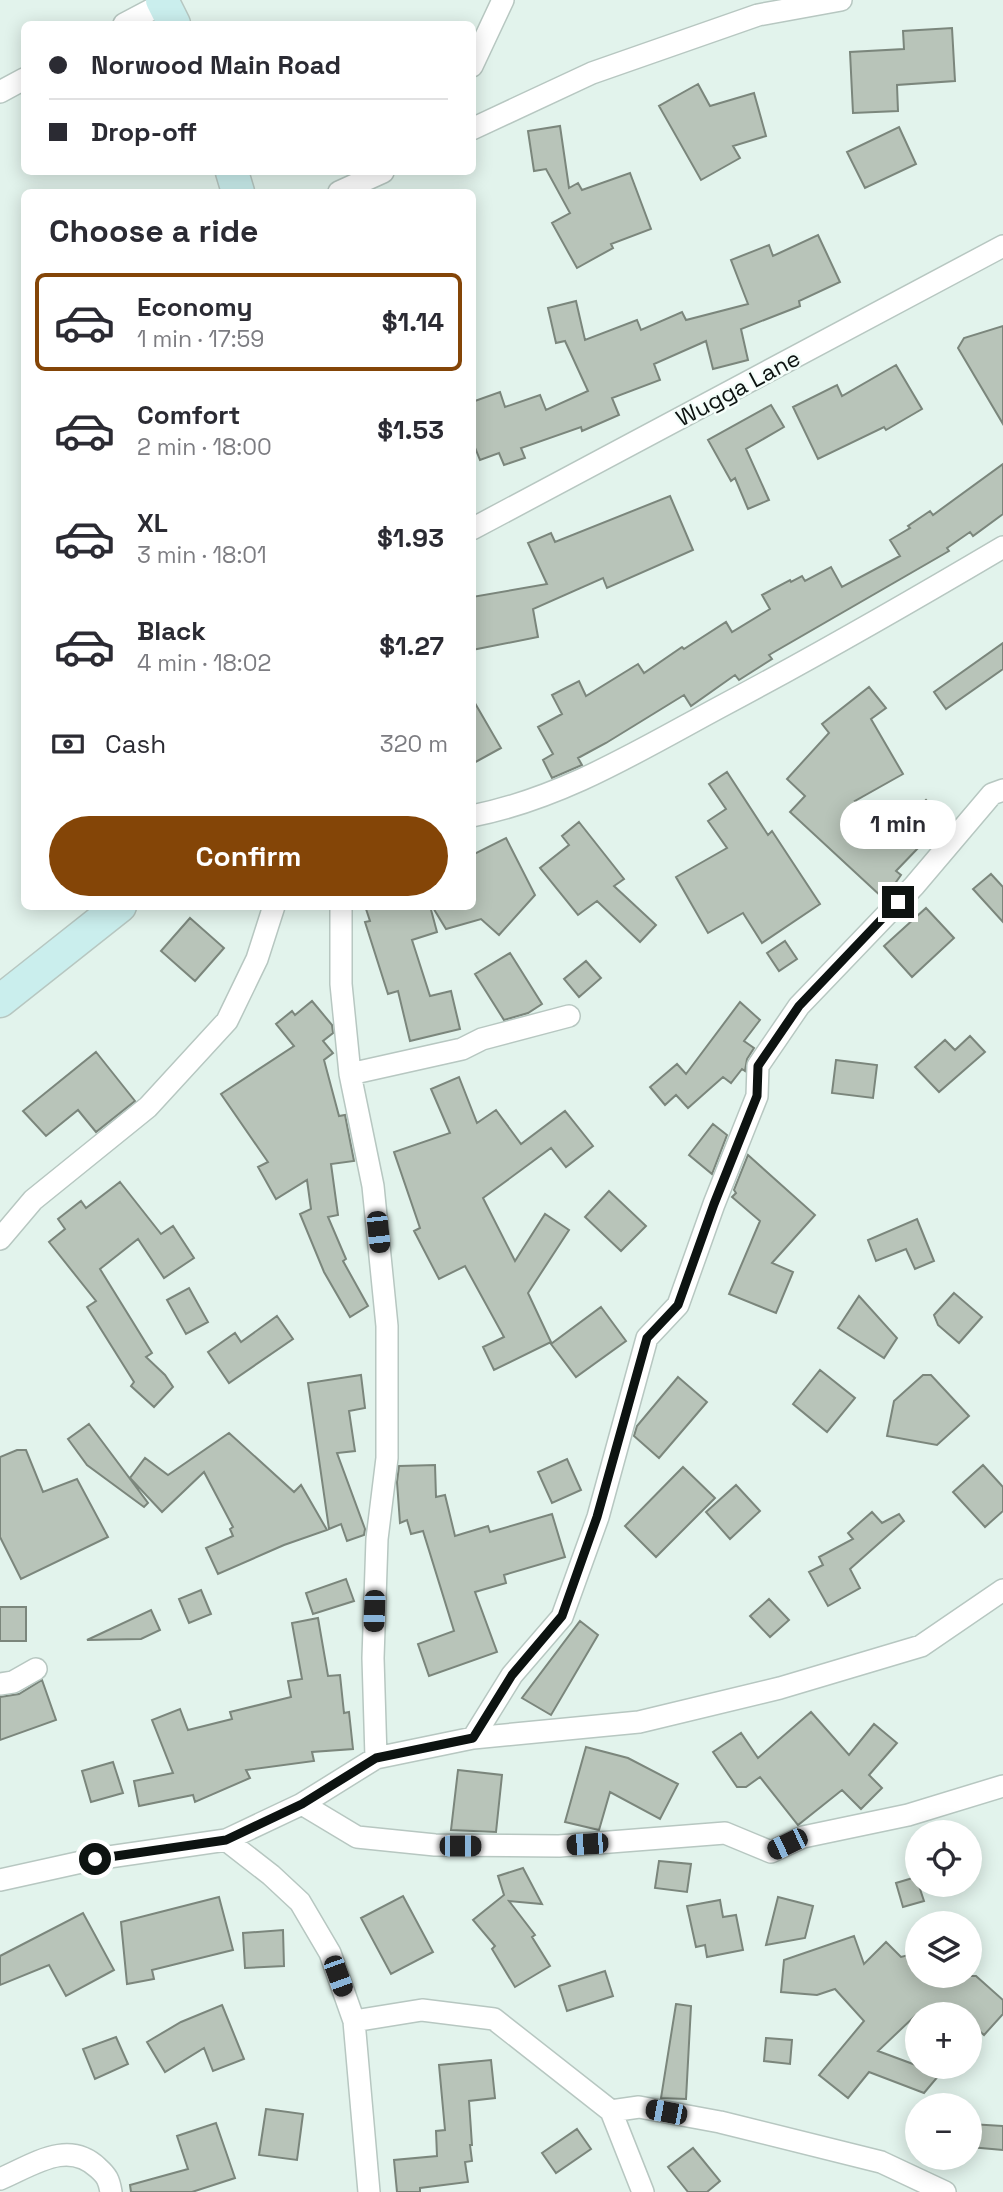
<!DOCTYPE html>
<html lang="en">
<head>
<meta charset="utf-8">
<style>
  body { margin:0; font-family:"Space Grotesk",sans-serif; background:#f2f2f3; color:#2b2b33; height:100vh; display:flex; flex-direction:column; font-size:26px; white-space:nowrap }
  * { box-sizing:border-box; margin:0 }
  p { font-size:23px; color:#7c7c81 }
  .icon { flex:none; width:38px; height:38px; fill:none; stroke:currentColor; stroke-width:2; stroke-linecap:round; stroke-linejoin:round }
  .map { position:relative; flex:1; overflow:hidden }
  .details { position:absolute; left:21px; top:189px; width:455px; height:721px; display:flex; flex-direction:column; background:#fff; border-radius:10px; box-shadow:0 4px 18px #0003 }
  .details>* { flex:none }
  .hud { position:absolute; left:21px; top:21px; width:455px; height:154px; border-radius:10px; box-shadow:0 4px 18px #0003; display:grid; align-content:center; height:154px; padding:0 28px; background:#fff }
  .controls { position:absolute; left:905px; top:1820px; display:grid; gap:14px }
  .controls a { display:grid; place-items:center; width:77px; height:77px; border-radius:50%; background:#fff; box-shadow:0 4px 18px #0003; font-size:35px }
  .end { position:absolute; width:32px; height:32px; margin:-16px; border:9px solid #0d1311; background:#fff; box-shadow:0 0 0 4px #fff }
  .from { border-radius:50% }
  .bubble { position:absolute; height:49px; border-radius:24px; background:#fff; box-shadow:0 4px 18px #0003; font-size:23px; font-weight:800; line-height:49px; text-align:center }
  .car { position:absolute; width:21px; height:42px; margin:-21px -10px; border-radius:9px; box-shadow:0 0 5px 2px #0007; background:linear-gradient(#222 24%,#8ab4d8 0 40%,#222 0 76%,#8ab4d8 0 86%,#222 0) }
  .hud b { display:flex; align-items:center; gap:24px; height:66px; font-size:26px }
  .hud b+b { border-top:2px solid #e1e1e2 }
  .hud i { width:18px; height:18px; background:#2b2b33 }
  ul { padding:0; list-style:none }
  li { display:flex; align-items:center; gap:21px; height:98px; margin:0 14px 10px; padding:0 14px; border:4px solid transparent; border-radius:10px }
  li div { flex:1 }
  li b { display:block; font-size:26px }
  li em { font-style:normal; font-weight:800 }
  li.active { border-color:#844507 }
  li>.icon { width:63px; height:63px; stroke-width:1.5 }
  h2 { padding:0 28px; font-size:32px; line-height:84px }
  .pay { display:flex; align-items:center; gap:18px; height:77px; padding:0 28px; font-size:26px }
  .pay p { margin-inline-start:auto }
  .cta { display:flex; gap:14px; margin-top:auto; padding:14px 28px }
  .cta a { flex:1; height:80px; border-radius:42px; background:#844507; color:#fff; font-size:28px; font-weight:800; line-height:80px; text-align:center }
  .map>svg:first-child { display:block }
  .building { fill:#b8c4b9; stroke:#7b867c; stroke-width:2 }
  .lines { fill:none; stroke-linecap:round; stroke-linejoin:round }
  .street-casing { stroke:#b7c7c1; stroke-width:24 }
  .secondary-casing { stroke:#b7c7c1; stroke-width:35 }
  .street { stroke:#fff; stroke-width:21 }
  .secondary { stroke:#caeeed; stroke-width:32 }
  .route { stroke:#0d1311; stroke-width:9 }
  .labels { text-anchor:middle; stroke-width:5; stroke-linejoin:round; paint-order:stroke }
  .street-label { font-size:23px; fill:#0d1311; stroke:#f4fefa }
</style>
</head>
<body>
<div class="map">
<svg width="1003" height="2192" viewBox="0 0 1003 2192">
  <rect width="100%" height="100%" fill="#e2f3ec"/>
  <path class="building" d="M 952,28 L 955,81 L 897,85 L 898,111 L 853,113 L 850,52 L 904,49 L 903,31 Z
    M 698,84 L 710,106 L 754,93 L 766,136 L 733,146 L 740,158 L 701,180 L 659,106 Z
    M 560,126 L 569,188 L 578,183 L 582,190 L 630,173 L 651,229 L 611,244 L 613,248 L 577,268 L 552,223 L 570,213 L 546,169 L 534,171 L 528,131 Z
    M 899,127 L 916,164 L 865,188 L 847,152 Z
    M 818,235 L 840,282 L 799,301 L 800,306 L 741,329 L 748,360 L 713,369 L 706,341 L 654,364 L 660,380 L 612,398 L 619,415 L 582,431 L 581,427 L 521,448 L 525,458 L 504,465 L 499,453 L 480,460 L 472,440 L 472,402 L 500,392 L 505,407 L 540,395 L 546,410 L 588,391 L 565,341 L 556,343 L 548,308 L 576,301 L 585,340 L 637,320 L 641,330 L 682,312 L 686,320 L 748,304 L 731,260 L 769,245 L 773,256 Z
    M 1003,326 L 1003,424 L 958,348 L 964,338 Z
    M 896,365 L 922,409 L 886,430 L 884,427 L 818,459 L 793,407 L 837,385 L 842,396 Z
    M 771,405 L 784,427 L 746,449 L 769,500 L 748,509 L 735,478 L 731,481 L 708,440 Z
    M 1003,464 L 1003,514 L 973,536 L 970,532 L 947,548 L 949,551 L 769,655 L 772,659 L 739,680 L 735,675 L 691,706 L 684,695 L 606,743 L 578,758 L 582,765 L 552,778 L 543,760 L 553,754 L 538,727 L 562,714 L 552,695 L 579,681 L 586,696 L 638,664 L 644,673 L 682,647 L 684,649 L 726,622 L 732,632 L 770,609 L 762,595 L 790,580 L 791,582 L 802,576 L 805,581 L 831,567 L 842,587 L 900,556 L 890,540 L 910,528 L 908,526 L 930,511 L 933,515 Z
    M 670,496 L 693,550 L 607,588 L 603,578 L 533,609 L 538,637 L 472,650 L 472,597 L 547,584 L 528,543 L 551,533 L 555,542 Z
    M 1003,643 L 1003,669 L 946,709 L 934,692 Z
    M 869,687 L 886,708 L 871,719 L 903,774 L 855,801 L 891,835 L 926,800 L 945,820 L 896,871 L 901,875 L 884,899 L 790,812 L 805,796 L 787,779 L 829,733 L 822,724 Z
    M 472,698 L 501,748 L 472,764 Z
    M 727,772 L 768,835 L 772,831 L 820,904 L 762,943 L 743,913 L 708,933 L 676,877 L 727,848 L 708,821 L 726,809 L 709,784 Z
    M 579,822 L 624,879 L 614,886 L 656,925 L 640,942 L 597,901 L 578,915 L 540,868 L 569,845 L 562,836 Z
    M 506,838 L 535,895 L 499,935 L 481,919 L 446,929 L 432,906 L 472,906 L 472,855 Z
    M 991,874 L 1003,887 L 1003,922 L 973,889 Z
    M 365,906 L 430,906 L 437,932 L 412,940 L 430,996 L 451,991 L 460,1029 L 410,1041 L 398,991 L 388,994 L 365,922 L 370,921 Z
    M 926,908 L 954,938 L 912,977 L 884,946 Z
    M 190,918 L 224,948 L 195,981 L 161,951 Z
    M 785,941 L 797,959 L 779,971 L 767,953 Z
    M 510,953 L 542,1004 L 528,1013 L 504,1020 L 475,974 Z
    M 586,961 L 601,978 L 579,997 L 564,979 Z
    M 312,1001 L 332,1025 L 333,1033 L 323,1041 L 333,1053 L 324,1060 L 339,1116 L 345,1115 L 354,1161 L 331,1164 L 338,1215 L 328,1217 L 346,1259 L 343,1261 L 368,1306 L 350,1317 L 324,1272 L 300,1214 L 311,1209 L 307,1180 L 276,1199 L 258,1167 L 268,1162 L 221,1094 L 294,1046 L 276,1024 L 292,1011 L 295,1015 Z
    M 740,1002 L 760,1020 L 744,1041 L 754,1048 L 747,1059 L 745,1071 L 742,1069 L 731,1083 L 723,1077 L 688,1108 L 676,1095 L 665,1105 L 650,1087 L 677,1064 L 686,1074 Z
    M 970,1036 L 985,1052 L 939,1092 L 915,1067 L 945,1040 L 955,1050 Z
    M 96,1052 L 135,1101 L 96,1132 L 78,1110 L 46,1136 L 23,1111 Z
    M 836,1060 L 877,1065 L 873,1098 L 832,1093 Z
    M 459,1077 L 477,1123 L 496,1110 L 521,1144 L 565,1111 L 593,1146 L 566,1167 L 551,1148 L 483,1198 L 515,1261 L 545,1214 L 569,1230 L 528,1293 L 551,1342 L 494,1370 L 483,1347 L 504,1337 L 465,1266 L 439,1279 L 414,1231 L 420,1228 L 394,1152 L 450,1133 L 431,1089 Z
    M 713,1124 L 727,1135 L 712,1174 L 689,1155 Z
    M 748,1155 L 815,1215 L 772,1263 L 793,1272 L 776,1313 L 729,1294 L 760,1221 L 732,1197 L 736,1193 L 734,1190 Z
    M 120,1182 L 161,1234 L 173,1226 L 194,1258 L 164,1278 L 138,1239 L 100,1269 L 152,1353 L 146,1357 L 165,1375 L 173,1387 L 154,1407 L 131,1386 L 134,1382 L 87,1307 L 96,1301 L 49,1242 L 65,1229 L 58,1219 L 81,1201 L 86,1208 Z
    M 609,1191 L 646,1226 L 621,1251 L 585,1217 Z
    M 917,1219 L 934,1261 L 915,1269 L 906,1249 L 876,1261 L 868,1240 Z
    M 189,1288 L 208,1322 L 186,1334 L 167,1300 Z
    M 954,1293 L 982,1317 L 959,1343 L 938,1325 L 934,1315 Z
    M 859,1296 L 897,1338 L 884,1358 L 838,1328 Z
    M 601,1307 L 626,1341 L 576,1377 L 551,1344 Z
    M 277,1316 L 293,1339 L 229,1383 L 208,1352 L 235,1333 L 241,1342 Z
    M 820,1370 L 855,1398 L 827,1432 L 793,1404 Z
    M 361,1375 L 365,1408 L 349,1411 L 355,1451 L 337,1453 L 365,1529 L 364,1535 L 347,1541 L 341,1524 L 329,1529 L 308,1383 Z
    M 923,1375 L 931,1375 L 969,1416 L 937,1445 L 887,1436 L 894,1401 Z
    M 678,1377 L 707,1402 L 659,1458 L 634,1436 L 637,1426 Z
    M 89,1424 L 148,1503 L 144,1507 L 87,1465 L 68,1439 Z
    M 229,1433 L 294,1492 L 301,1485 L 327,1530 L 284,1545 L 218,1574 L 206,1548 L 233,1536 L 230,1529 L 233,1527 L 204,1472 L 162,1512 L 130,1478 L 145,1458 L 168,1475 Z
    M 17,1450 L 26,1450 L 43,1492 L 77,1479 L 108,1537 L 21,1579 L 0,1537 L 0,1457 Z
    M 567,1459 L 581,1490 L 552,1503 L 538,1472 Z
    M 435,1465 L 436,1497 L 445,1495 L 455,1536 L 488,1526 L 490,1532 L 552,1514 L 565,1557 L 504,1575 L 506,1583 L 475,1592 L 497,1652 L 429,1676 L 418,1644 L 454,1631 L 423,1531 L 411,1534 L 407,1520 L 400,1523 L 397,1482 L 399,1466 Z
    M 983,1465 L 1003,1487 L 1003,1511 L 985,1527 L 953,1492 Z
    M 683,1467 L 715,1498 L 656,1557 L 625,1526 Z
    M 736,1485 L 760,1511 L 730,1539 L 706,1512 Z
    M 872,1512 L 882,1523 L 899,1514 L 904,1521 L 850,1569 L 860,1588 L 828,1606 L 809,1572 L 823,1565 L 819,1557 L 853,1539 L 848,1533 Z
    M 346,1579 L 354,1601 L 313,1614 L 306,1593 Z
    M 201,1590 L 211,1614 L 189,1623 L 179,1599 Z
    M 769,1599 L 789,1620 L 770,1637 L 750,1616 Z
    M 0,1607 L 26,1607 L 26,1641 L 0,1641 Z
    M 151,1610 L 160,1630 L 141,1639 L 87,1640 Z
    M 318,1618 L 328,1676 L 340,1675 L 344,1713 L 349,1712 L 353,1749 L 312,1752 L 314,1761 L 246,1770 L 250,1778 L 195,1802 L 193,1795 L 139,1806 L 134,1781 L 173,1773 L 152,1720 L 180,1709 L 188,1730 L 232,1719 L 230,1712 L 291,1697 L 288,1681 L 302,1679 L 292,1623 Z
    M 580,1621 L 598,1635 L 551,1715 L 522,1698 Z
    M 42,1680 L 56,1720 L 0,1740 L 0,1697 L 19,1694 Z
    M 811,1712 L 849,1755 L 874,1724 L 897,1743 L 869,1775 L 882,1788 L 861,1809 L 842,1790 L 798,1825 L 760,1777 L 746,1787 L 737,1787 L 713,1752 L 741,1733 L 758,1758 Z
    M 586,1747 L 628,1758 L 678,1784 L 660,1819 L 610,1792 L 599,1830 L 565,1822 Z
    M 113,1762 L 123,1793 L 91,1802 L 82,1771 Z
    M 458,1770 L 502,1775 L 496,1832 L 451,1830 Z
    M 659,1861 L 691,1864 L 687,1892 L 655,1888 Z
    M 523,1868 L 542,1904 L 509,1901 L 535,1935 L 532,1937 L 550,1966 L 515,1987 L 492,1949 L 495,1946 L 473,1920 L 504,1895 L 498,1876 Z
    M 916,1877 L 924,1901 L 903,1907 L 896,1883 Z
    M 403,1896 L 433,1952 L 391,1974 L 361,1918 Z
    M 219,1897 L 233,1950 L 152,1970 L 154,1979 L 127,1984 L 121,1922 Z
    M 778,1897 L 813,1906 L 805,1938 L 766,1945 Z
    M 720,1900 L 723,1917 L 736,1915 L 743,1950 L 707,1957 L 705,1945 L 696,1947 L 687,1906 Z
    M 83,1913 L 114,1970 L 66,1996 L 49,1965 L 0,1985 L 0,1956 Z
    M 283,1930 L 284,1966 L 245,1968 L 243,1933 Z
    M 854,1936 L 864,1964 L 886,1942 L 901,1957 L 917,1953 L 917,1976 L 976,1976 L 1003,2000 L 1003,2014 L 984,2035 L 970,2023 L 970,2014 L 917,2014 L 878,2051 L 940,2074 L 924,2093 L 869,2072 L 848,2098 L 819,2075 L 864,2021 L 835,1989 L 817,1995 L 781,1992 L 784,1960 Z
    M 605,1971 L 613,1996 L 567,2011 L 559,1986 Z
    M 676,2004 L 691,2006 L 686,2099 L 661,2098 Z
    M 222,2005 L 244,2059 L 213,2071 L 204,2048 L 165,2072 L 147,2042 L 181,2022 Z
    M 116,2037 L 128,2064 L 95,2079 L 83,2049 Z
    M 766,2038 L 792,2040 L 790,2064 L 764,2061 Z
    M 491,2060 L 495,2098 L 469,2101 L 472,2145 L 470,2145 L 472,2161 L 465,2162 L 468,2182 L 420,2188 L 420,2192 L 397,2192 L 394,2160 L 437,2156 L 436,2131 L 445,2130 L 439,2065 Z
    M 266,2109 L 303,2114 L 297,2160 L 259,2155 Z
    M 216,2123 L 235,2178 L 192,2192 L 131,2192 L 130,2185 L 188,2169 L 177,2136 Z
    M 970,2124 L 1003,2126 L 1003,2150 L 970,2147 Z
    M 577,2129 L 591,2149 L 556,2173 L 542,2153 Z
    M 693,2148 L 720,2181 L 707,2192 L 688,2192 L 668,2167 Z"/>
  <g class="lines">
    <g class="street-casing">
      <path id="street" d="M 124,24 L 164,3
        M 472,66 L 503,0
        M 0,92 L 24,79
        M 472,129 L 592,73 L 758,15 L 841,0
        M 339,192 L 383,172
        M 472,529 L 1003,246
        M 472,816 C 563,798 640,750 720,707 C 816,656 910,602 1003,547
        M 341,906 L 341,984 L 350,1074 L 373,1186 L 387,1326 L 387,1458 L 377,1539 L 373,1658 L 376,1758
        M 350,1074 L 462,1049 L 482,1039 L 569,1016
        M 0,1239 L 33,1200 L 148,1107 L 227,1021 L 257,959 L 274,906
        M 0,1684 L 13,1682 L 36,1669
        M 473,1738 L 512,1675 L 562,1617 L 598,1517 L 647,1338 L 678,1305 L 714,1204 L 757,1096 L 758,1066 L 799,1006 L 914,886 L 992,794 L 1003,790
        M 302,1804 L 357,1837 L 435,1845 L 559,1846 L 725,1833 L 771,1852 L 803,1837 L 908,1815 L 1003,1786
        M 226,1840 L 302,1804 L 376,1758 L 473,1738 L 639,1722 L 780,1688 L 921,1646 L 1003,1590
        M 0,1880 L 95,1859 L 226,1840 L 271,1875 L 300,1902 L 330,1953 L 354,2021 L 369,2192
        M 354,2021 L 422,2010 L 494,2019 L 611,2111 L 643,2192
        M 611,2111 L 639,2107 L 720,2122 L 881,2162 L 945,2192
        M 0,2179 C 33,2165 68,2139 98,2168 C 107,2176 109,2180 111,2192"/>
    </g>
    <g class="secondary-casing">
      <path id="secondary" d="M 162,0 L 174,24
        M 232,172 L 238,192
        M 0,1001 L 120,906"/>
    </g>
    <use href="#street" class="street"/>
    <use href="#secondary" class="secondary"/>
  </g>
  <g class="lines">
    <path class="route" d="M 95,1859 L 226,1840 L 302,1804 L 376,1758 L 473,1738 L 512,1675 L 562,1616 L 597,1517 L 647,1338 L 678,1305 L 714,1204 L 757,1096 L 758,1066 L 799,1006 L 898,902"/>
  </g>
  <g class="labels">
    <g class="street-label">
      <text transform="translate(738 388) rotate(-28)" y="8">Wugga Lane</text>
    </g>
  </g>
</svg>
<div class="controls">
<a><svg class="icon" aria-label="locate" viewBox="0 0 24 24"><circle cx="12" cy="12" r="6"/><path d="M12 2v4M12 18v4M2 12h4M18 12h4"/></svg></a>
<a><svg class="icon" aria-label="layers" viewBox="0 0 24 24"><path d="M12 4l9 5-9 5-9-5zM3 14l9 5 9-5"/></svg></a>
<a>+</a>
<a>−</a>
</div>
<i class="end from" style="left:95px;top:1859px"></i>
<i class="end" style="left:898px;top:902px"></i>
<div class="bubble" style="left:840px;top:800px;width:116px">1 min</div>
<i class="car" style="left:378px;top:1232px;rotate:174deg"></i>
<i class="car" style="left:374px;top:1611px;rotate:182deg"></i>
<i class="car" style="left:587px;top:1844px;rotate:266deg"></i>
<i class="car" style="left:787px;top:1844px;rotate:244deg"></i>
<i class="car" style="left:460px;top:1846px;rotate:90deg"></i>
<i class="car" style="left:338px;top:1976px;rotate:160deg"></i>
<i class="car" style="left:666px;top:2112px;rotate:281deg"></i>
<div class="hud">
<b><i class="from"></i>Norwood Main Road</b>
<b><i></i>Drop-off</b>
</div>
<section class="details">
<h2>Choose a ride</h2>
<ul>
<li class="active"><svg class="icon" aria-label="car" viewBox="0 0 24 24"><path d="M5 17H2v-5l4-1 3-4h7l3 4 3 1v5h-3M9 17h6M6 11h13"/><circle cx="7" cy="17" r="2"/><circle cx="17" cy="17" r="2"/></svg><div><b>Economy</b><p>1 min · 17:59</p></div><em>$1.14</em></li>
<li><svg class="icon" aria-label="car" viewBox="0 0 24 24"><path d="M5 17H2v-5l4-1 3-4h7l3 4 3 1v5h-3M9 17h6M6 11h13"/><circle cx="7" cy="17" r="2"/><circle cx="17" cy="17" r="2"/></svg><div><b>Comfort</b><p>2 min · 18:00</p></div><em>$1.53</em></li>
<li><svg class="icon" aria-label="car" viewBox="0 0 24 24"><path d="M5 17H2v-5l4-1 3-4h7l3 4 3 1v5h-3M9 17h6M6 11h13"/><circle cx="7" cy="17" r="2"/><circle cx="17" cy="17" r="2"/></svg><div><b>XL</b><p>3 min · 18:01</p></div><em>$1.93</em></li>
<li><svg class="icon" aria-label="car" viewBox="0 0 24 24"><path d="M5 17H2v-5l4-1 3-4h7l3 4 3 1v5h-3M9 17h6M6 11h13"/><circle cx="7" cy="17" r="2"/><circle cx="17" cy="17" r="2"/></svg><div><b>Black</b><p>4 min · 18:02</p></div><em>$1.27</em></li>
</ul>
<div class="pay"><svg class="icon" aria-label="cash" viewBox="0 0 24 24"><path d="M3 7h18v10H3z"/><circle cx="12" cy="12" r="2"/></svg>Cash<p>320 m</p></div>
<div class="cta"><a>Confirm</a></div>
</section>
</div>
</body>
</html>
